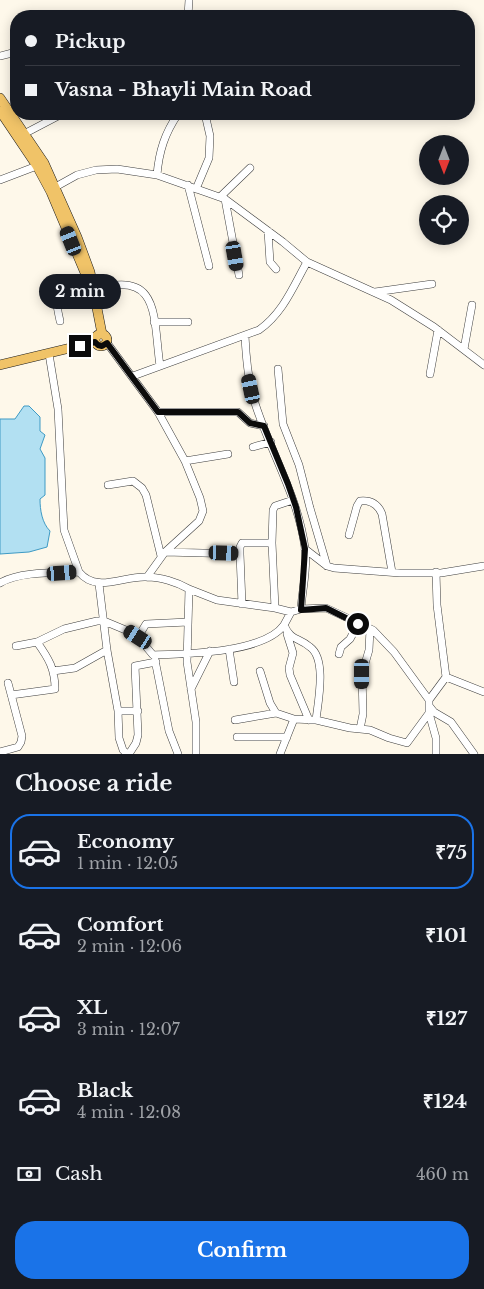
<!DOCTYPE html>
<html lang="en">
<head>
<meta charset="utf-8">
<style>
  body { margin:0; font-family:"Libre Baskerville",serif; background:#20242c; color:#f1f3f6; height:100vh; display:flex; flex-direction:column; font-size:19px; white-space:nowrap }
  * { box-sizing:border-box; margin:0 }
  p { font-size:16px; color:#9ea1a6 }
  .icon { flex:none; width:28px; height:28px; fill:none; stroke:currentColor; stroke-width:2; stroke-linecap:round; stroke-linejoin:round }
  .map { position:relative; height:754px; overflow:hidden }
  .drawer { display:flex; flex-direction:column; background:#171b24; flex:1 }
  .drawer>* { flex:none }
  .guide { position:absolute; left:10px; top:10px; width:465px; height:110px; border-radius:20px; box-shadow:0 2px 12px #0003; display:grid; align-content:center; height:110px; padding:0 15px; background:#171b24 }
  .needle { width:32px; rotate:180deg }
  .controls { position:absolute; left:419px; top:135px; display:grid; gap:10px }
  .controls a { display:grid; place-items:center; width:50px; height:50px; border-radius:50%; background:#171b24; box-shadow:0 2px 12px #0003; font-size:25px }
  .end { position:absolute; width:22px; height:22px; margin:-11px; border:6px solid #0b0b0b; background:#fff; box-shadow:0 0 0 2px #fff }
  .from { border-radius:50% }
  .bubble { position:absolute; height:35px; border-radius:18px; background:#171b24; box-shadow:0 2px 12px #0003; font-size:16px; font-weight:800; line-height:35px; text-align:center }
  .car { position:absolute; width:15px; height:30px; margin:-15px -8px; border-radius:6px; box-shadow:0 0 4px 1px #0007; background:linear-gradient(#222 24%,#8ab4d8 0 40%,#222 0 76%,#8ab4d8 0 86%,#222 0) }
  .guide b { display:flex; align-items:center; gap:18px; height:48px; font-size:19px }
  .guide b+b { border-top:1px solid #363941 }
  .guide i { width:12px; height:12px; background:#f1f3f6 }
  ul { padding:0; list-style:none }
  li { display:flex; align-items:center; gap:15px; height:75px; margin:0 10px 8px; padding:0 5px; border:2px solid transparent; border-radius:20px }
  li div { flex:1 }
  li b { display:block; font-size:19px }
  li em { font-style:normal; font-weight:800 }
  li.on { border-color:#1a73e8 }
  li>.icon { width:45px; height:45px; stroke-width:1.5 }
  h2 { padding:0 15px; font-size:22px; line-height:60px }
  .pay { display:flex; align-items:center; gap:12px; height:55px; padding:0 15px; font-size:19px }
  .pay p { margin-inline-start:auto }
  .primary-button { display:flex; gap:10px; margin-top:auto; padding:10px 15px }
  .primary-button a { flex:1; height:58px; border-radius:20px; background:#1a73e8; color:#fff; font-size:20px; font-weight:800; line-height:58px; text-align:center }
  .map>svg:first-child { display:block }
  .water { fill:#b2e0f2; stroke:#3e9ac4 }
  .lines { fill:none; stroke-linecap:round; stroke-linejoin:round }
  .minor-casing { stroke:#3e3e3e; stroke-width:8 }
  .major-casing { stroke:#1c1c1c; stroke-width:10 }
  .minor { stroke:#fff; stroke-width:7 }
  .major { stroke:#f0c368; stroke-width:9 }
  .route { stroke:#0b0b0b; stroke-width:6 }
</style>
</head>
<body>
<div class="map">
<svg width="484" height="754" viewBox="0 0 484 754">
  <rect width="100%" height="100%" fill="#fef8ea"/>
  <path class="water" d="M 24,406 L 29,406 L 40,417 L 40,431 L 45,435 L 40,449 L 45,458 L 45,495 L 40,499 C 40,510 42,523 50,531 L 47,547 L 29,552 L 0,554 L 0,419 L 15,419 Z"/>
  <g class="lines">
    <g class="minor-casing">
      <path id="minor" d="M 188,16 L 189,0
        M 0,56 L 16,52
        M 20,136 L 62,114
        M 157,175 C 159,151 165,133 178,114
        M 0,180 L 42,164
        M 188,185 L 209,266
        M 196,189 L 209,158 L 210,136 L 205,114
        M 50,190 L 77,175 L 96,170 L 117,169 L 157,175 L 225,199 L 283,242 L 307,262 L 391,300 L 434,327 L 484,365
        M 220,197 L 250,168
        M 225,199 L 239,275
        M 268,231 L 270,262 L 276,269
        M 94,290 C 161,268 153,318 160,366
        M 375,292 L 432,284
        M 60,321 C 58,311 54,299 61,290 L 90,280
        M 154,322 L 188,322
        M 107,343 L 158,412 L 185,461 L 200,498 L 203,511 L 199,521 L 165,552 L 147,577
        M 464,349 L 472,305
        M 49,354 L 58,409 L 64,530 L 79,572 C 97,594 124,575 147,577 C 160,577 177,582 189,589 L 187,662 L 196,722 L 196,754
        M 278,369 L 283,424 L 299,465 L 310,508 L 327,566
        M 430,374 L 438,330
        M 133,376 L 259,330 C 283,313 293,287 307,262
        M 158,412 L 238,412 L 250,423 L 264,426
        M 253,447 L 271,442
        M 185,461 L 228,454
        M 108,485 L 133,481 L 142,488 L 146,495 L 161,556
        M 349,535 L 357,506 L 360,501 C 371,500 378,504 382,514 L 392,572
        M 305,549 L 327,566 L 334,568 L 400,573 L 441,573 L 484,566
        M 165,552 L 240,554 L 242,604
        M 240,554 L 240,547 L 242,543 L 272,543
        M 0,583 C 20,571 56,573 79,572
        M 99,584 L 107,650 L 118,711 L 119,738 L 123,750 L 127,754
        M 189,589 L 217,600 L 275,608 L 291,612 L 301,609 C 302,590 308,568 305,548 C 298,495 269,450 254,400 C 248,380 246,357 245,336
        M 275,608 L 272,543 L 273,510 L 275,506 L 293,500
        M 291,612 L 284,625 C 291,641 298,637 310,647 C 327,659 318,702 316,720
        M 287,634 L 293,653 L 289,668 L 290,675 L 309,720
        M 138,637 L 146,624 L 188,622
        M 16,646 L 37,642 L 64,629 L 97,621 L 104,621 L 128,631 L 138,637 L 153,655 C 186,654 264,653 284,625
        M 229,649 L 234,682
        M 339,654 L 341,647 L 350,639 L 358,624
        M 155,660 L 169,731 L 178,754
        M 53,671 L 75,668 L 107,650
        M 260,671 L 270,703 L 276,713 L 294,719
        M 446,677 L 484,692
        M 191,689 L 210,651
        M 11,695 L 55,689 C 55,669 49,659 37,642
        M 429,700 L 446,677 L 437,605 L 436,572
        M 430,707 L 434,712 L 451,722 L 474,754
        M 118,711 L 138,711
        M 429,713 L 436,738 L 436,754
        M 235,720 L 276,713
        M 360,729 L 363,714 L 362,674 L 369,650 L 370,629
        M 237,737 L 287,737
        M 0,752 L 18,747 L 21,742 L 22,736 L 8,683
        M 129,754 L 136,743 L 138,735 L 135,666 L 156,662
        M 280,754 L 294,719 L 316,720 L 350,728 L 370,730 L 389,738 L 407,743 L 429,713 L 429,700 L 394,652 L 373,630 L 326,608 L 301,609"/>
    </g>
    <g class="major-casing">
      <path id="major" d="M 0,98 L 44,163 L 77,237 L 90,272 L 102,334
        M 0,111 L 37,166 L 51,192 L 86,275
        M95 340a6 6 0 1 1 12 0a6 6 0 1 1-12 0Z
        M 0,365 L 95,342"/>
    </g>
    <use href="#minor" class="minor"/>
    <use href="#major" class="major"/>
  </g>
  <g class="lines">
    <path class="route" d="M 80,346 L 95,342 L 98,345 L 102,346 L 107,343 L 158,412 L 238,412 L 250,423 L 264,426 L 288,484 L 296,507 L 305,549 L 301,610 L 326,608 L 358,624"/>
  </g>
</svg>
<div class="controls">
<a><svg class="needle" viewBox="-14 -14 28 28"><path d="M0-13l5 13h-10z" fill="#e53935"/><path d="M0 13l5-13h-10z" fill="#9ea1a6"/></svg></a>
<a><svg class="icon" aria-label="locate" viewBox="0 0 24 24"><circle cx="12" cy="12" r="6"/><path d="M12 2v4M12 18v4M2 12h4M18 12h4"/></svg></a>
</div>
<i class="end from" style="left:358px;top:624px"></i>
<i class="end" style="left:80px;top:346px"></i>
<div class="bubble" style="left:39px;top:274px;width:82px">2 min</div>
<i class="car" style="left:71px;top:241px;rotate:338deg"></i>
<i class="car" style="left:235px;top:256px;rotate:170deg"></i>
<i class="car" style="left:251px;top:389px;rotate:348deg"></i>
<i class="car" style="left:224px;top:553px;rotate:92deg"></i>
<i class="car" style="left:62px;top:573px;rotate:86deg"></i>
<i class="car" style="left:138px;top:637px;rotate:303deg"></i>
<i class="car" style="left:362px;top:674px;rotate:180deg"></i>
<div class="guide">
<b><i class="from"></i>Pickup</b>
<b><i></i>Vasna - Bhayli Main Road</b>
</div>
</div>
<section class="drawer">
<h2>Choose a ride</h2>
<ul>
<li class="on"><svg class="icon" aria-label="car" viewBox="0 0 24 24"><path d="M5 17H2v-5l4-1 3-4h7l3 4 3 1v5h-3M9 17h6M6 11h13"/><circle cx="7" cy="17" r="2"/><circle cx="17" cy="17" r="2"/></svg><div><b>Economy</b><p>1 min · 12:05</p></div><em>₹75</em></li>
<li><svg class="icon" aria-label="car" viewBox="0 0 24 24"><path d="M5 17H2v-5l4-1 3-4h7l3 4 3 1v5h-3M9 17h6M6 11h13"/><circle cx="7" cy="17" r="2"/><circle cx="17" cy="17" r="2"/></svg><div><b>Comfort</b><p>2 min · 12:06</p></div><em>₹101</em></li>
<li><svg class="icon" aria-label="car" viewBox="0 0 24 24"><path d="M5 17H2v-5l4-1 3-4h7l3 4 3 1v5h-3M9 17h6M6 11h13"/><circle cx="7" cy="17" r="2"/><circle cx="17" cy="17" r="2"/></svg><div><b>XL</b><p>3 min · 12:07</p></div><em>₹127</em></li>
<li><svg class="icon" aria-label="car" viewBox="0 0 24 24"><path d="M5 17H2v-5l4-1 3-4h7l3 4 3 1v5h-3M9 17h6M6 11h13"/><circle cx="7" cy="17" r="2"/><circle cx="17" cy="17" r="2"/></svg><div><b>Black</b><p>4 min · 12:08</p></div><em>₹124</em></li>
</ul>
<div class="pay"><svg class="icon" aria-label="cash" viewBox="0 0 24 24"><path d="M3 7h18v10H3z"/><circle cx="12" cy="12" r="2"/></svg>Cash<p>460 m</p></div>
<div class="primary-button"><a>Confirm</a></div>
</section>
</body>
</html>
